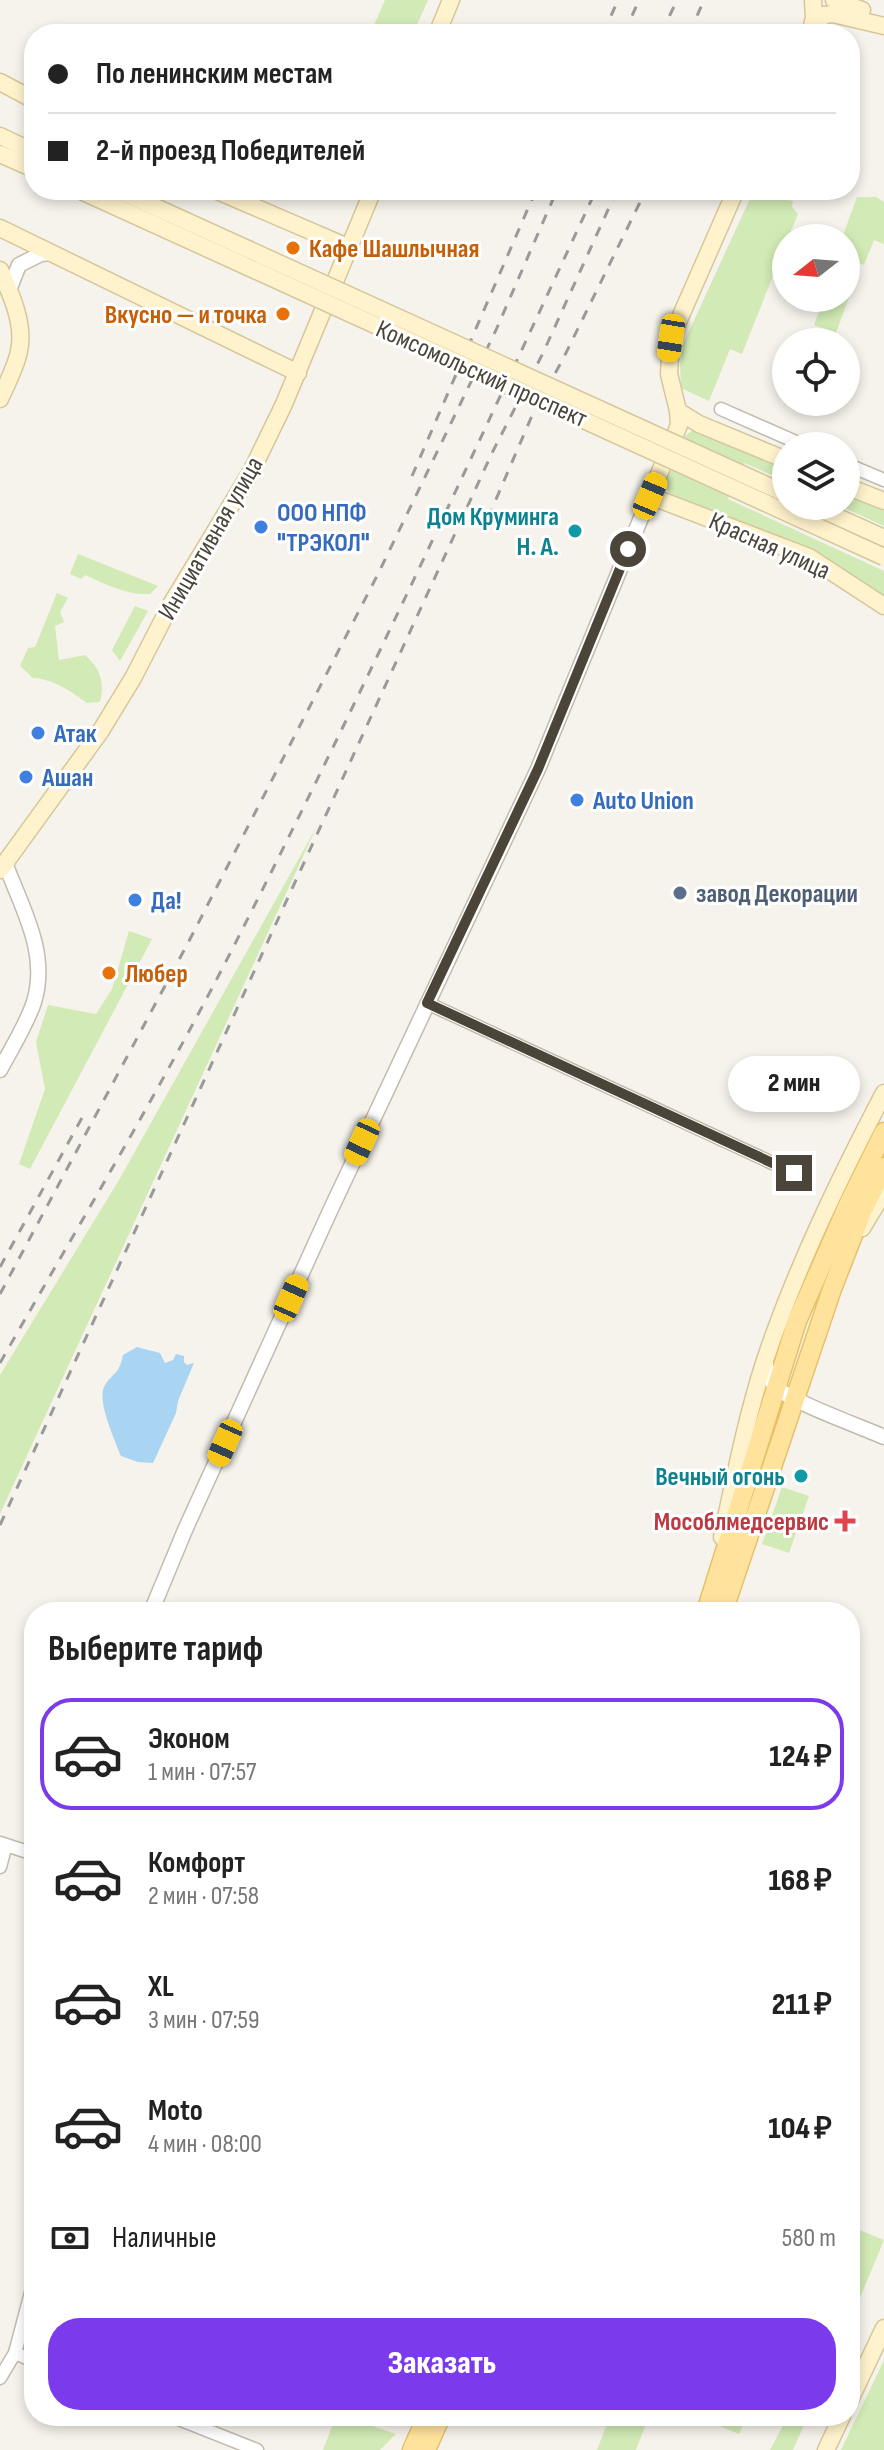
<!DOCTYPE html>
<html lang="ru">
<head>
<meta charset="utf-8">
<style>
  body { margin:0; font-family:"Sofia Sans Condensed",sans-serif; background:#f2f2f2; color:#222; height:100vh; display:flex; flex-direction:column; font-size:30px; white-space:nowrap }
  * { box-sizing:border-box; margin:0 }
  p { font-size:26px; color:#767676 }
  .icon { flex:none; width:44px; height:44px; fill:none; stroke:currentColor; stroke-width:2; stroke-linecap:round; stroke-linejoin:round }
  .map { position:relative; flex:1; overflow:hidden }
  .side { position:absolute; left:24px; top:1602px; width:836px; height:824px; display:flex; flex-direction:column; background:#fff; border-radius:32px; box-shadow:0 4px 12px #0003 }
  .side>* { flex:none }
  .guide { position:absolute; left:24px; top:24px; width:836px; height:176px; border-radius:32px; box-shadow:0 4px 12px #0003; display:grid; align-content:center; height:176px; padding:0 24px; background:#fff }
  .needle { width:52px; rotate:253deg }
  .buttons { position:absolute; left:772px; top:224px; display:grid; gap:16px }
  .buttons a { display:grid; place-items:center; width:88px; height:88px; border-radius:50%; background:#fff; box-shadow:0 4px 12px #0003; font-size:40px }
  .end { position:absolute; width:36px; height:36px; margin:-18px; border:10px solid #4b4439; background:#fff; box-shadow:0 0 0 4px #fff }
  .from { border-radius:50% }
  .bubble { position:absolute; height:56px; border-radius:28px; background:#fff; box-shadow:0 4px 12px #0003; font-size:26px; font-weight:800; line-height:56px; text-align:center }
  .car { position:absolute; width:24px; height:48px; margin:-24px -12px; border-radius:10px; box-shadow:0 0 6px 2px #0007; background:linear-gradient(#f5c518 24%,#345 0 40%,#f5c518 0 76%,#345 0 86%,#f5c518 0) }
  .guide b { display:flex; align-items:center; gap:28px; height:76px; font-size:30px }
  .guide b+b { border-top:2px solid #e0e0e0 }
  .guide i { width:20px; height:20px; background:#222 }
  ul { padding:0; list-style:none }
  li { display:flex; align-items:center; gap:24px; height:112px; margin:0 16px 12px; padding:0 8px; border:4px solid transparent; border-radius:32px }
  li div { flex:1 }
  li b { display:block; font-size:30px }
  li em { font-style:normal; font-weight:800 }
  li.selected { border-color:#7c3aed }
  li>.icon { width:72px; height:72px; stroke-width:1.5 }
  h2 { padding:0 24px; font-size:36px; line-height:96px }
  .pay { display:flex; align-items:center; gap:20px; height:88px; padding:0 24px; font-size:30px }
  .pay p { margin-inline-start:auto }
  .button { display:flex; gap:16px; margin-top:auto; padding:16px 24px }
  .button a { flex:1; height:92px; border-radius:32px; background:#7c3aed; color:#fff; font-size:32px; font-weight:800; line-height:92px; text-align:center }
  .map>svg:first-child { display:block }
  .green { fill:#d2eab5 }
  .water { fill:#a9d4f2 }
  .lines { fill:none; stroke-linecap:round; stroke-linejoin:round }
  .minor-casing { stroke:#c2bbae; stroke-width:15 }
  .tertiary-casing { stroke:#c2bbae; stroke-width:17 }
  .secondary-casing { stroke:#d6c79b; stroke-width:19 }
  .primary-casing { stroke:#e6c16a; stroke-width:21 }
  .minor { stroke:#fff; stroke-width:12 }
  .tertiary { stroke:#fff; stroke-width:14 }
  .secondary { stroke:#fff3cd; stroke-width:16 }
  .primary { stroke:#ffe39c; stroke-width:18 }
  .rail { stroke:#9a9a9a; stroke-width:3; stroke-dasharray:10 10; stroke-linecap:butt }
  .secondary-bridge-casing { stroke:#d6c79b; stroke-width:19; stroke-linecap:butt }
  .secondary-bridge { stroke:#fff3cd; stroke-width:16 }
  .route { stroke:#4b4439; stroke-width:10 }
  .food-dot { fill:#e8710a; stroke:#fff; stroke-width:3 }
  .shop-dot { fill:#3f7fe0; stroke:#fff; stroke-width:3 }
  .culture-dot { fill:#0f9aa8; stroke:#fff; stroke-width:3 }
  .service-dot { fill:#5c6f8a; stroke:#fff; stroke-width:3 }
  .health-dot { fill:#e0444e; stroke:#fff; stroke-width:3 }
  .labels { text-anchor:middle; stroke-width:6; stroke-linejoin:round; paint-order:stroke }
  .food-label { font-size:26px; font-weight:bold; fill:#c56008; stroke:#fff; text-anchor:start }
  .street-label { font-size:26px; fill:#4b4439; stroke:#fff }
  .shop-label { font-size:26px; font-weight:bold; fill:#366cbe; stroke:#fff; text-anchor:start }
  .culture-label { font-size:26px; font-weight:bold; fill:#0d838f; stroke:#fff; text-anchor:end }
  .service-label { font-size:26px; font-weight:bold; fill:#4e5e75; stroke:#fff; text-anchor:start }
  .health-label { font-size:26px; font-weight:bold; fill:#be3a42; stroke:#fff; text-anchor:end }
</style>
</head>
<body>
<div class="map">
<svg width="884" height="2450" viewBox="0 0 884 2450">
  <rect width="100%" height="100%" fill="#f6f3ec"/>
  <path class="green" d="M 385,0 L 428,0 L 413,34 L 370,34 Z
    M 754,190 L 761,191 L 761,196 L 793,201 L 792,207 L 798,214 L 788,238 L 786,238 L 786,243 L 742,354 L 730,349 L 709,401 L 681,388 L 680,364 L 684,342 Z
    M 857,197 L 876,197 L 884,202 L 884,244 L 874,240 L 864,265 L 846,258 L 846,238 L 842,238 Z
    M 846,265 L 859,270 L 836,333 L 814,325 L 824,298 L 846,298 Z
    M 694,430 L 786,466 L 786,481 L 744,463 L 728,499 L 884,571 L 884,599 L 672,497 C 668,491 665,486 666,479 C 668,464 680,435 694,430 Z
    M 846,492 L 884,507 L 884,526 L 840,506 L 846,506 Z
    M 78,554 L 158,586 L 150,594 C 126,595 107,585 85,575 L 81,579 L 70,574 Z
    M 57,593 L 68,598 L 60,612 L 64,622 L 55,626 L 59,660 L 85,655 C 100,668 105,682 100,702 L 87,703 C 70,691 54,679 33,678 L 20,666 L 28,648 L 35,647 Z
    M 135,606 L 148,611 L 120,661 L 112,650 Z
    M 317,826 L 0,1514 L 0,1375 L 119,1180 Z
    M 129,931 L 152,939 L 30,1169 L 19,1164 L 45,1089 L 36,1042 L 48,1005 L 96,1014 L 112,989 Z
    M 782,1487 L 809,1496 L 789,1553 L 762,1544 Z
    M 850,2226 L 884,2240 L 850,2322 Z
    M 884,2360 L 884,2450 L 841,2450 Z
    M 336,2416 L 342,2416 L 396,2434 L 380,2450 L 323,2450 Z
    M 610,2416 L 649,2416 L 636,2450 L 597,2450 Z
    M 695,2416 L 747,2416 L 739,2434 Z
    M 788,2416 L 808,2416 L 793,2450 L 770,2450 Z"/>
  <path class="water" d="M 137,1347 L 160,1353 L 165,1363 L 173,1360 L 176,1354 L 184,1356 L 184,1362 L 187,1365 L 194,1363 L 178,1401 L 176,1413 L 153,1463 L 138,1462 L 121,1456 C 115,1441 97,1401 104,1387 C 112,1372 119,1376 123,1355 Z"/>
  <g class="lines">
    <g class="minor-casing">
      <path id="minor" d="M 721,409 L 805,446
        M 846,464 L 884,480
        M 427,1003 L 794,1173
        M 0,1843 L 34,1854
        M 0,1867 L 6,1845
        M 15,2353 L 34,2361
        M 0,2378 L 15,2353 L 34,2281
        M 171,2416 L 257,2450"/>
    </g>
    <g class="tertiary-casing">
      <path id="tertiary" d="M 9,290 L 19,265 L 41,254 L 50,253
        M 0,1070 C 11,1049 26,1026 34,1002 C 49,953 22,908 5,863
        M 765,1361 C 767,1370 768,1378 774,1385 C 785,1400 862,1427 884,1437
        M 151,1612 L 185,1530 L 330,1211 L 538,769 L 650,496"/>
    </g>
    <g class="secondary-casing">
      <path id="secondary" d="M 834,0 L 862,10
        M 812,27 L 824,15 L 833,14 L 884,26
        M 811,29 L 814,18 L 813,0
        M 437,34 L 451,0
        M 0,82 L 34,100
        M 0,136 L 34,152
        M 0,154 L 34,169
        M 215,190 L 350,248
        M 736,190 L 671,338 L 669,374 L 678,411 L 679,425 L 650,496 L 809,557 L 884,606
        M 0,228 L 298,373
        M 0,270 C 11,294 25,324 19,351 C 16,367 7,383 0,399
        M 678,411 L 699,424 L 786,460
        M 846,486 L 884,501
        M 813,506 L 884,538
        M 0,870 L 100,732 L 133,678 L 170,606 L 251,472 L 284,404 L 373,190
        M 862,1228 L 884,1192
        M 722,1537 C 734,1480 747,1415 765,1360 C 796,1268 839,1179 884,1093
        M 850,2400 L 884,2328
        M 826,2450 L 842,2416"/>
    </g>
    <g class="primary-casing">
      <path id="primary" d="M 706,1612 L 797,1321 L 848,1205 L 884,1132
        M 723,1612 L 832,1289 L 862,1212 L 884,1167
        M 412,2450 L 427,2416
        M 426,2450 L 441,2416"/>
    </g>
    <use href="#minor" class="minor"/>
    <use href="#tertiary" class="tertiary"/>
    <use href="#secondary" class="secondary"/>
    <use href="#primary" class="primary"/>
    <path class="rail" d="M 603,34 L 618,0
      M 624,34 L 639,0
      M 661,34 L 677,0
      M 689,34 L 704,0
      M 412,476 L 536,190
      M 488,518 L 531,418 L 564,357 L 646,190
      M 0,1267 L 83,1116
      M 0,1294 L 189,941 L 379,572 L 496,330 L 557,190
      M 0,1363 C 82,1219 168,1077 242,930 C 366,686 481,438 596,190
      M 0,1525 L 492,453 L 543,353 L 617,190"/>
    <g class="secondary-bridge-casing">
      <path id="secondary-bridge" d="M 79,190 L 884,557
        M 118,190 L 786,494"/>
    </g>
    <use href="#secondary-bridge" class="secondary-bridge"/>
  </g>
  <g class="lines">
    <path class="route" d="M 628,549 L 538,769 L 427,1003 L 794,1173"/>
  </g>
  <g class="food-dot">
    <circle cx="293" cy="248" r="8"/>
    <circle cx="283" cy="314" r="8"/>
    <circle cx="109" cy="973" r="8"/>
  </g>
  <g class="shop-dot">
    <circle cx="261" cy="527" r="8"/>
    <circle cx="38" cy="733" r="8"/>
    <circle cx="26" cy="777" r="8"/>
    <circle cx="577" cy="800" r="8"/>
    <circle cx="135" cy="900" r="8"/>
  </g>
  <g class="culture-dot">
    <circle cx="575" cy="531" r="8"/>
    <circle cx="801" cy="1476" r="8"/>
  </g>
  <circle class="service-dot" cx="680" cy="893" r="8"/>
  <path class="health-dot" d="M841 1509h8v8h8v8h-8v8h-8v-8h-8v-8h8z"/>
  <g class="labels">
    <g class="food-label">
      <text x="309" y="257">Кафе Шашлычная</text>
      <text x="267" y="323" text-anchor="end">Вкусно — и точка</text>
      <text x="125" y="982">Любер</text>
    </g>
    <g class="street-label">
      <text transform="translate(482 373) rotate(24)" y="9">Комсомольский проспект</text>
      <text transform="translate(210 538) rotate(-60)" y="9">Инициативная улица</text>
      <text transform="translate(770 545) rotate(24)" y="9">Красная улица</text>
    </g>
    <g class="shop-label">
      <text x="277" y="521">ООО НПФ<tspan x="277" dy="30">"ТРЭКОЛ"</tspan></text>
      <text x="54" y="742">Атак</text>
      <text x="42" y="786">Ашан</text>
      <text x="593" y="809">Auto Union</text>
      <text x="151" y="909">Да!</text>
    </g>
    <g class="culture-label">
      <text x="559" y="525">Дом Круминга<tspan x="559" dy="30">Н. А.</tspan></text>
      <text x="785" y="1485">Вечный огонь</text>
    </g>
    <g class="service-label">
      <text x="696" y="902">завод Декорации</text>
    </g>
    <g class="health-label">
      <text x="829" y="1530">Мособлмедсервис</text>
    </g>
  </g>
</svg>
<div class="buttons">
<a><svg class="needle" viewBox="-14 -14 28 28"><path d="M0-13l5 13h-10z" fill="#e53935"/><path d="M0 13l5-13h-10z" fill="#767676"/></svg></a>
<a><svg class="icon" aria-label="locate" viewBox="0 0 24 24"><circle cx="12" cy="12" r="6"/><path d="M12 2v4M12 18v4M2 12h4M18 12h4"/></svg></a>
<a><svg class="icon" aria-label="layers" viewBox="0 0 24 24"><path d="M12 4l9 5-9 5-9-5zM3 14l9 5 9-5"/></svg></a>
</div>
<i class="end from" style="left:628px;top:549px"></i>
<i class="end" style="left:794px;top:1173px"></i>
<div class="bubble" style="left:728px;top:1056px;width:132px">2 мин</div>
<i class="car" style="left:671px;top:338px;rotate:189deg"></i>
<i class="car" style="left:650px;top:496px;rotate:23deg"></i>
<i class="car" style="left:362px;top:1142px;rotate:205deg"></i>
<i class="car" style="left:291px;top:1298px;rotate:24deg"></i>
<i class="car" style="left:225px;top:1443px;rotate:204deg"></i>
<div class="guide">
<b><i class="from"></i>По ленинским местам</b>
<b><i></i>2-й проезд Победителей</b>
</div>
<section class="side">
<h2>Выберите тариф</h2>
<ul>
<li class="selected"><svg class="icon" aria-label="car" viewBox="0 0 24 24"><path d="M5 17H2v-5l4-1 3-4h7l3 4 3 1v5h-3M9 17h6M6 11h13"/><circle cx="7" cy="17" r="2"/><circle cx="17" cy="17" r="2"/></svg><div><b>Эконом</b><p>1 мин · 07:57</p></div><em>124 ₽</em></li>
<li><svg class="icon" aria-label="car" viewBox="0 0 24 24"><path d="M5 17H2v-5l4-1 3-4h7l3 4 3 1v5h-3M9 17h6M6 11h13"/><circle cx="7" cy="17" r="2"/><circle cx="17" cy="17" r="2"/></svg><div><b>Комфорт</b><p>2 мин · 07:58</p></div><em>168 ₽</em></li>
<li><svg class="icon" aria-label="car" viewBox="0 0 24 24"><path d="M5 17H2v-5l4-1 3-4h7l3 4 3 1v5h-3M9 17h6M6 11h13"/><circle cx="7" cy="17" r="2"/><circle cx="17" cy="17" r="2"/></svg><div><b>XL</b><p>3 мин · 07:59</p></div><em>211 ₽</em></li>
<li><svg class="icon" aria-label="car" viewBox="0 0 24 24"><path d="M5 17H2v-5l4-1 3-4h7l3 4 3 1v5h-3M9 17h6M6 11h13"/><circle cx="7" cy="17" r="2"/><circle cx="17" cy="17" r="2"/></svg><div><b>Moto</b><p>4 мин · 08:00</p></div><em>104 ₽</em></li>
</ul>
<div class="pay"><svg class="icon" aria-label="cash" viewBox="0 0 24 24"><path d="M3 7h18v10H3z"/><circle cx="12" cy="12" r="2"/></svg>Наличные<p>580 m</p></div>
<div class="button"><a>Заказать</a></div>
</section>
</div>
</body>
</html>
